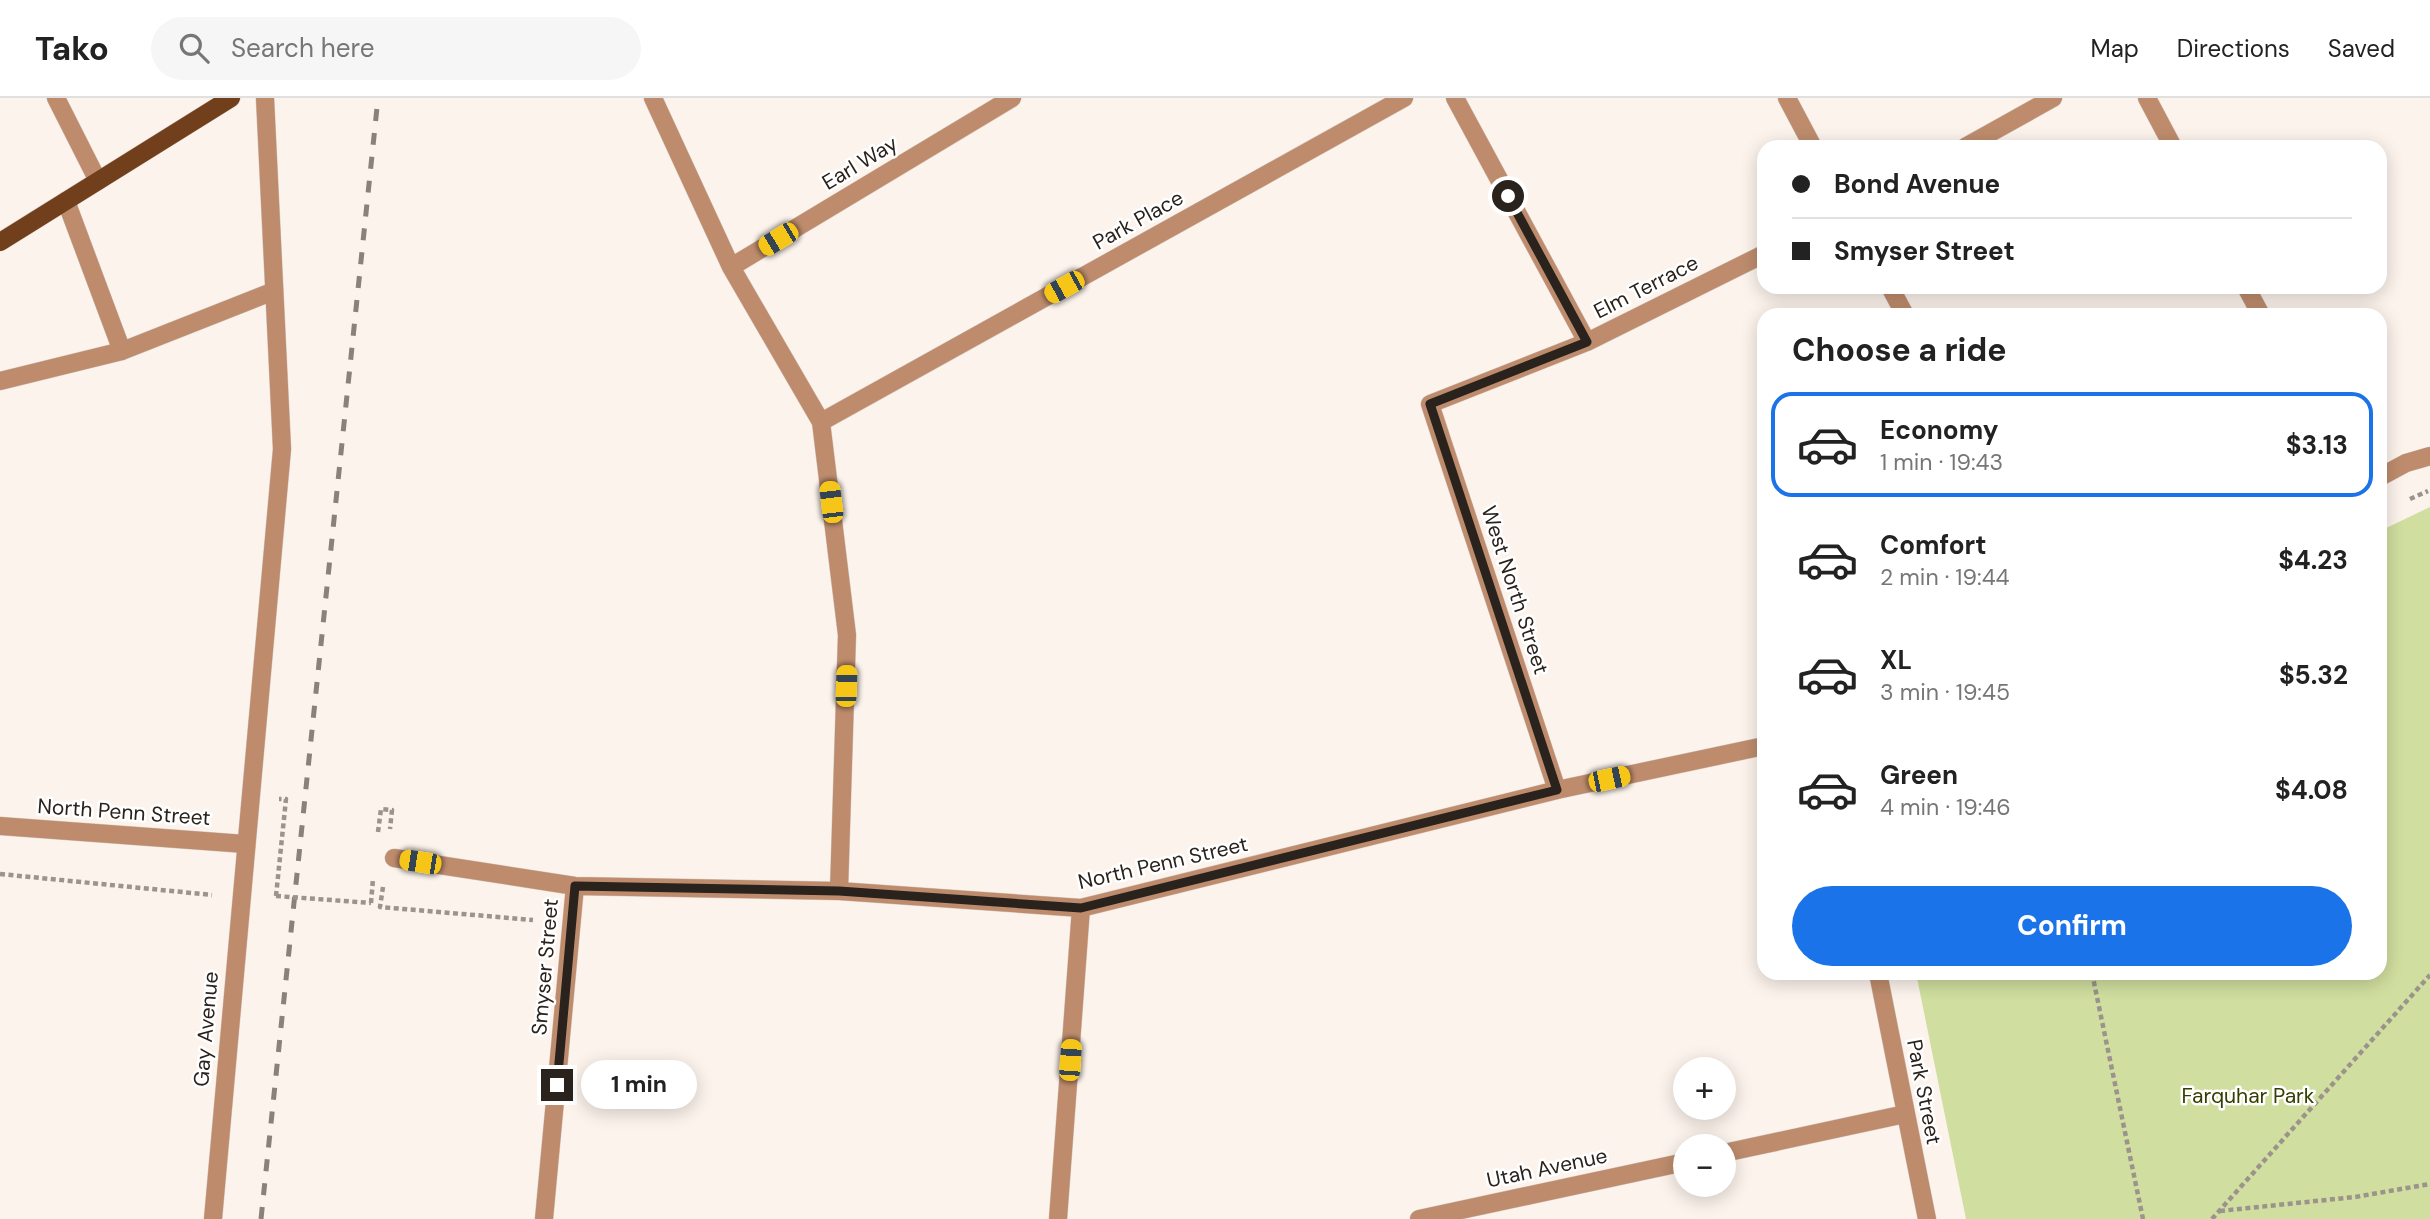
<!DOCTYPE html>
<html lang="en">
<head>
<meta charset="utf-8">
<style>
  body { margin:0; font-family:"DM Sans",sans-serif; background:#f6f6f6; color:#222; height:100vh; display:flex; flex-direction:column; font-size:26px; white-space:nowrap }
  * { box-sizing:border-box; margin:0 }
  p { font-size:23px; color:#767676 }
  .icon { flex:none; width:38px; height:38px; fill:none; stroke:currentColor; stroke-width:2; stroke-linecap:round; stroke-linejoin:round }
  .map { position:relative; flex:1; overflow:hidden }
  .drawer { position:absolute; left:1757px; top:210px; width:630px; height:672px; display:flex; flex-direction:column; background:#fff; border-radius:21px; box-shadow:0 4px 18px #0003 }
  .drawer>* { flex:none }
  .hud { position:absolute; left:1757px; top:42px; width:630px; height:154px; border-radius:21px; box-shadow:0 4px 18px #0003; display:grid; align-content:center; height:154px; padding:0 35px; background:#fff }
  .tools { position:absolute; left:1673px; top:959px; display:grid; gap:14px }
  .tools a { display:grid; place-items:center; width:63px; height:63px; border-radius:50%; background:#fff; box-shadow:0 4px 18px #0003; font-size:35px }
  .end { position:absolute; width:32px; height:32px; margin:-16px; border:9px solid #2a221c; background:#fff; box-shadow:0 0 0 4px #fff }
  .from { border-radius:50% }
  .bubble { position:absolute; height:49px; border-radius:24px; background:#fff; box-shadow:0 4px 18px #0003; font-size:23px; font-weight:700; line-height:49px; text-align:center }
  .car { position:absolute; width:21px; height:42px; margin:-21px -10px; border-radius:9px; box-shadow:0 0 5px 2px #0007; background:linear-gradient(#f5c518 24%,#345 0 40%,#f5c518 0 76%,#345 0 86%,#f5c518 0) }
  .hud b { display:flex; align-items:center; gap:24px; height:66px; font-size:26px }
  .hud b+b { border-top:2px solid #e0e0e0 }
  .hud i { width:18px; height:18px; background:#222 }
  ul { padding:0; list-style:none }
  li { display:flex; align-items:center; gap:21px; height:105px; margin:0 14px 10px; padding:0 21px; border:4px solid transparent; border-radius:21px }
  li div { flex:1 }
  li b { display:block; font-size:26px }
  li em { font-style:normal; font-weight:700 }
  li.selected { border-color:#1a73e8 }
  li>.icon { width:63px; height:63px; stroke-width:1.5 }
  h2 { padding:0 35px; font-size:32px; line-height:84px }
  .button { display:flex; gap:14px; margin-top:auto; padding:14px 35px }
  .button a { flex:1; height:80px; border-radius:42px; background:#1a73e8; color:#fff; font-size:28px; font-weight:700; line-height:80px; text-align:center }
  header { display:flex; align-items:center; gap:42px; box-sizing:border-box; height:98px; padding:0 35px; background:#fff; border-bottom:2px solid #e0e0e0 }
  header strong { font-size:33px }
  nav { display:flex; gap:38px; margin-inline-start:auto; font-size:24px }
  .search { width:490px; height:63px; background:#f6f6f6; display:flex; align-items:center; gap:18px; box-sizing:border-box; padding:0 24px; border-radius:38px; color:#767676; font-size:26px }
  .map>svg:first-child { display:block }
  .green { fill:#d0de9f }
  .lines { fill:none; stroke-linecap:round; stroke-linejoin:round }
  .minor-casing { stroke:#d6cdc7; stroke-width:19 }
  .major-casing { stroke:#d6cdc7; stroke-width:19 }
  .path { stroke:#9b938c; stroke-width:4.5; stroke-dasharray:5 3.5; stroke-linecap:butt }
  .minor { stroke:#be8c6d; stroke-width:18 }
  .major { stroke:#723f1c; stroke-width:18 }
  .rail { stroke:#8a817b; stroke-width:5; stroke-dasharray:12 12; stroke-linecap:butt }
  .path-bridge { stroke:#9b938c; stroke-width:4.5; stroke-dasharray:5 3.5; stroke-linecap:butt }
  .route { stroke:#2a221c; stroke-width:9 }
  .labels { text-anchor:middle; stroke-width:5; stroke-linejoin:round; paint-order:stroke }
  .street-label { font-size:21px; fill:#2a221c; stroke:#fff }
  .park-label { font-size:21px; fill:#353e00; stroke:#fff }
</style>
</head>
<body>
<header>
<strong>Tako</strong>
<div class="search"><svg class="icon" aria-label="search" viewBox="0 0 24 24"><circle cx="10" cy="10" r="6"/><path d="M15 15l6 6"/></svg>Search here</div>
<nav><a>Map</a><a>Directions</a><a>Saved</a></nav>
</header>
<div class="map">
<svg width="2430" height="1121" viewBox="0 0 2430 1121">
  <rect width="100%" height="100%" fill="#fcf3ec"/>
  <path class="green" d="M 2430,409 L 2430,1121 L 1966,1121 L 1916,875 L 2380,875 L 2380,433 Z"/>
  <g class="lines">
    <g class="minor-casing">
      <path id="minor" d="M 56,0 L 98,83
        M 653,0 L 731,169 L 821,324 L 847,537 L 839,793
        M 1455,0 L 1587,244
        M 1787,0 L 1813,49
        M 2147,0 L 2173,49
        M 1965,49 L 2053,0
        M 66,103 L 122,253
        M 731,169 L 1012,0
        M 1890,189 L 1905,217
        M 2246,189 L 2261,217
        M 0,283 L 122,253 L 274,193
        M 821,324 L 1404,0
        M 2380,379 L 2406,365 L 2430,358
        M 1557,692 L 1430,306 L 1587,244 L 1764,156
        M 0,728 L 245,746
        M 394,760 L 575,788 L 839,793 L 1081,810 L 1557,692 L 1764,648
        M 1878,875 L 1927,1121
        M 1724,1055 L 1905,1016
        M 213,1121 L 282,351 L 265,0
        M 544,1121 L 575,788
        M 1058,1121 L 1081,810
        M 1419,1121 L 1685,1064"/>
    </g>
    <g class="major-casing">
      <path id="major" d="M 0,144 L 231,0"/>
    </g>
    <path class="path" d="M 2410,401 L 2428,393
      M 378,734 L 381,711 L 392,712 L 390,731
      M 0,776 L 212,797
      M 383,789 L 380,809 L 533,822
      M 276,798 L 286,701 L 279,701
      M 371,805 L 373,781
      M 2092,875 L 2143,1121
      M 2220,1113 L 2355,1099 L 2430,1086
      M 2212,1121 L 2430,877"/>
    <use href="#minor" class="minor"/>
    <use href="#major" class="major"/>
    <path class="rail" d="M 261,1121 L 378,0"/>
    <path class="path-bridge" d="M 276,798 L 371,805"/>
  </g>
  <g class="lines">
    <path class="route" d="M 557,987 L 575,788 L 839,793 L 1081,810 L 1557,692 L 1430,306 L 1587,244 L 1508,98"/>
  </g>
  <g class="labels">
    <g class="street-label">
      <text transform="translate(860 65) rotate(-31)" y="7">Earl Way</text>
      <text transform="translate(1138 122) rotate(-29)" y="7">Park Place</text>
      <text transform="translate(1646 189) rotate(-27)" y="7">Elm Terrace</text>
      <text transform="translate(1515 492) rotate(72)" y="7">West North Street</text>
      <text transform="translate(124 714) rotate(4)" y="7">North Penn Street</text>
      <text transform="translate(1163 765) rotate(-13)" y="7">North Penn Street</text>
      <text transform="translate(545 869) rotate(-85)" y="7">Smyser Street</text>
      <text transform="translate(206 931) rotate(-85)" y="7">Gay Avenue</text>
      <text transform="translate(1924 994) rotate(79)" y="7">Park Street</text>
      <text transform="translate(1547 1070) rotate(-12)" y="7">Utah Avenue</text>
    </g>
    <g class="park-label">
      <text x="2248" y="1005">Farquhar Park</text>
    </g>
  </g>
</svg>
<div class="tools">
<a>+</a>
<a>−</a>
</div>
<i class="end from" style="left:1508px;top:98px"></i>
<i class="end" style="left:557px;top:987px"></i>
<div class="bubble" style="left:581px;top:962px;width:116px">1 min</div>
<i class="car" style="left:778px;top:141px;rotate:239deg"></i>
<i class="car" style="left:1064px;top:189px;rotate:241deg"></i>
<i class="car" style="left:831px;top:404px;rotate:353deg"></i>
<i class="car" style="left:846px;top:588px;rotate:2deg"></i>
<i class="car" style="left:1609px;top:681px;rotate:78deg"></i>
<i class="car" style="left:420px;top:764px;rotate:279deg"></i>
<i class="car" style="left:1070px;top:962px;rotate:4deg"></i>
<div class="hud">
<b><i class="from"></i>Bond Avenue</b>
<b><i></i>Smyser Street</b>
</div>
<section class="drawer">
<h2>Choose a ride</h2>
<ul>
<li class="selected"><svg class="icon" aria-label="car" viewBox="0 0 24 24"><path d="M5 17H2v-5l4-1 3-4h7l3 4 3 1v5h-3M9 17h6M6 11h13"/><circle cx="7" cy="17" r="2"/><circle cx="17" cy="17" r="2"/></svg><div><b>Economy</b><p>1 min · 19:43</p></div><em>$3.13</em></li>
<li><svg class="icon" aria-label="car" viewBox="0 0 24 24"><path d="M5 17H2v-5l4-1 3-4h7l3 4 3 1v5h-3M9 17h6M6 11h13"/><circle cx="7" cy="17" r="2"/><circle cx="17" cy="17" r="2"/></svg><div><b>Comfort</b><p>2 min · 19:44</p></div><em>$4.23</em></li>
<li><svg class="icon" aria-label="car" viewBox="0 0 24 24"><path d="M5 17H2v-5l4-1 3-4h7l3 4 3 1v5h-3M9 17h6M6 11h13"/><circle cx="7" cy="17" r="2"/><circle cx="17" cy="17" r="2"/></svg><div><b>XL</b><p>3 min · 19:45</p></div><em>$5.32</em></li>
<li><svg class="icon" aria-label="car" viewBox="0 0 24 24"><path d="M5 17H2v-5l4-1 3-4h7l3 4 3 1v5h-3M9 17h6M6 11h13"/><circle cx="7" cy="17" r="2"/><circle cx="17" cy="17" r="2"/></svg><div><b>Green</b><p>4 min · 19:46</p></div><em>$4.08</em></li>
</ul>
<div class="button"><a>Confirm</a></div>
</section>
</div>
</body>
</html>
